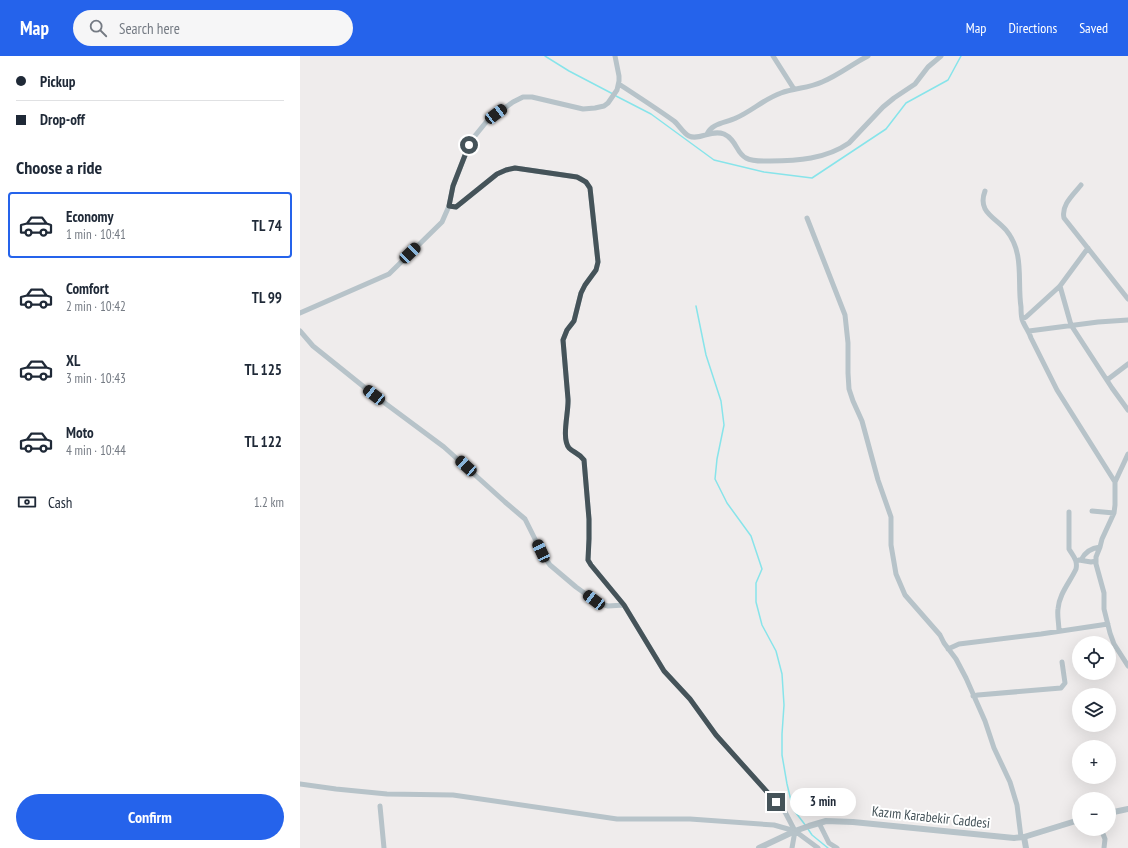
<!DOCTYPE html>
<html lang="en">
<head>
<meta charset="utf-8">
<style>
  body { margin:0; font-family:"PT Sans Narrow",sans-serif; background:#f6f6f7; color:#1f2937; height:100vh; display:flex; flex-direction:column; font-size:15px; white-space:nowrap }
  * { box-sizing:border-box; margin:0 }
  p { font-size:13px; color:#747a83 }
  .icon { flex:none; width:22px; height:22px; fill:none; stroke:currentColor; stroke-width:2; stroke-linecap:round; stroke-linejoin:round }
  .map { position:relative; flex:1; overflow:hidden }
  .side { display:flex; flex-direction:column; background:#fff; width:300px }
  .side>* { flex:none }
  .guide { display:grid; align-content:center; height:88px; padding:0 16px; background:#fff }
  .buttons { position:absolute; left:772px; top:580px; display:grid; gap:8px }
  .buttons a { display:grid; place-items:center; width:44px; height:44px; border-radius:50%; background:#fff; box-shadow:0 4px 16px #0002; font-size:20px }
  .end { position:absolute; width:18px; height:18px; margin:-9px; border:5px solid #455359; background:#fff; box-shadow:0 0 0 2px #fff }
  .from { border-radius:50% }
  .bubble { position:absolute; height:28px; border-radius:14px; background:#fff; box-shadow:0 4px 16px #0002; font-size:13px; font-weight:600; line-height:28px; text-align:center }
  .car { position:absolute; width:12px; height:24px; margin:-12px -6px; border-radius:5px; box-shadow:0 0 3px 1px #0007; background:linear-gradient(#222 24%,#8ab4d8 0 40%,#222 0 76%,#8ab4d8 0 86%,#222 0) }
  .guide b { display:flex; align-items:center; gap:14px; height:38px; font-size:15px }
  .guide b+b { border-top:1px solid #e0e1e3 }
  .guide i { width:10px; height:10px; background:#1f2937 }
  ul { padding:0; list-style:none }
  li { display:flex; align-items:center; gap:12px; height:66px; margin:0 8px 6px; padding:0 8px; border:2px solid transparent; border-radius:4px }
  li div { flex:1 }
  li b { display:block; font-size:15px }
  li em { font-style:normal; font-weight:600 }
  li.current { border-color:#2563eb }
  li>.icon { width:36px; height:36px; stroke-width:1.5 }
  h2 { padding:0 16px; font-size:18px; line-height:48px }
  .pay { display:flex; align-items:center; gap:10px; height:44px; padding:0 16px; font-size:15px }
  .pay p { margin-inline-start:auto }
  .primary-button { display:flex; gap:8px; margin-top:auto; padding:8px 16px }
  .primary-button a { flex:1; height:46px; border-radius:24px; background:#2563eb; color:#fff; font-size:16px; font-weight:600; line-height:46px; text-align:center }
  header { display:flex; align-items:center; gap:24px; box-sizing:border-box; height:56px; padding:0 20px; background:#2563eb; color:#fff }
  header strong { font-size:19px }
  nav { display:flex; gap:22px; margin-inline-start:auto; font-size:14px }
  .search { width:280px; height:36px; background:#f6f6f7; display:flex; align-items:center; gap:10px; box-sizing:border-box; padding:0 14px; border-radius:22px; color:#747a83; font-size:15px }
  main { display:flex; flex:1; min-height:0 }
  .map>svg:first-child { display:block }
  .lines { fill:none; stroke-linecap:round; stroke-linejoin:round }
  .stream { stroke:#87e4ea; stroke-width:1.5 }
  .minor { stroke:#b7c3c9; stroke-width:5 }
  .tertiary { stroke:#b7c3c9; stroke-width:6 }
  .route { stroke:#455359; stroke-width:5 }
  .labels { text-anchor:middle; stroke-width:4; stroke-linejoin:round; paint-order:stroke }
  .street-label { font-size:14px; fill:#455359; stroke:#fff }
</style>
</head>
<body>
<header>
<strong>Map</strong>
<div class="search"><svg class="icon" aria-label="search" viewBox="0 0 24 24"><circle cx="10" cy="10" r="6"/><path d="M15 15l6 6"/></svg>Search here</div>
<nav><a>Map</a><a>Directions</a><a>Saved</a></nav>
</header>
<main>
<section class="side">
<div class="guide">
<b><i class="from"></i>Pickup</b>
<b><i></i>Drop-off</b>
</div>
<h2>Choose a ride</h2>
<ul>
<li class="current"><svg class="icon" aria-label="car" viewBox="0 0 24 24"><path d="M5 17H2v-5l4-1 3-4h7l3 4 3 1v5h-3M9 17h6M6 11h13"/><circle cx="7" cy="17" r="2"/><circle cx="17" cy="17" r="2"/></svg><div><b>Economy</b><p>1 min · 10:41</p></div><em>TL 74</em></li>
<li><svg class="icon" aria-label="car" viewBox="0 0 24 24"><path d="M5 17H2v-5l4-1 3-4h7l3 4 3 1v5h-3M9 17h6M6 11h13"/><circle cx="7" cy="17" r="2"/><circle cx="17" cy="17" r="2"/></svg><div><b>Comfort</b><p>2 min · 10:42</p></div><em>TL 99</em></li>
<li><svg class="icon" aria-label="car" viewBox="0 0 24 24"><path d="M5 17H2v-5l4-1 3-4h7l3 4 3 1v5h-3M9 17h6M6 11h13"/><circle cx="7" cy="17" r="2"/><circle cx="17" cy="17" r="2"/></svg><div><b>XL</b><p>3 min · 10:43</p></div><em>TL 125</em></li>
<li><svg class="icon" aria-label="car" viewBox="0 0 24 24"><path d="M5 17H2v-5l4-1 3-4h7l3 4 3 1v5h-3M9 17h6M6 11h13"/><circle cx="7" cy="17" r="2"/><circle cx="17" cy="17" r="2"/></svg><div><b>Moto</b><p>4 min · 10:44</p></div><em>TL 122</em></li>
</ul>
<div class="pay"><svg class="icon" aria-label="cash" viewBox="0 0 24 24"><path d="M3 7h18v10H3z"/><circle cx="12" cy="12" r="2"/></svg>Cash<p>1.2 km</p></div>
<div class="primary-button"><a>Confirm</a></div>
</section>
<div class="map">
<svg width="828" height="792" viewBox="0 0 828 792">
  <rect width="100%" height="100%" fill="#efecec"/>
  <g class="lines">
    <path class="stream" d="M 245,0 L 269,15 L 313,38
      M 316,40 L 351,58 L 414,104 L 464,116 L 512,122 L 586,73 L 606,47 L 648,24 L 661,0
      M 396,250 L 406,299 L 421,345 L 424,369 L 417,403 L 415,423 L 427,447 L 451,480 L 462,513 L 456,527 L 456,546 L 462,569 L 476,595 L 482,618 L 484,649 L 482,678 L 482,699 L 487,728 L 493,753 L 506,770
      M 508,773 L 512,779 L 528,792"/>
    <path class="minor" d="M 473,0 L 494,33
      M 319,28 C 337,40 356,52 374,65 C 379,69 383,77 389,80 C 399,85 411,73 424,78 C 437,84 436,97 446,102 C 453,106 463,105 470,105 C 497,105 526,103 549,87 L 583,51 L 594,42 L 615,28 L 628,11 L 641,0
      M 407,78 C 412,67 426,67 436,62 C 452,55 464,43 481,37 C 495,32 509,32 522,26 C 539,19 552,8 568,0
      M 781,129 C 773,139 761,149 764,162 L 828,243
      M 685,135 C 677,156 695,161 706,174 C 725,197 717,225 721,251 C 721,255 721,259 722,263 C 724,270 729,275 731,282 L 757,334 L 815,426
      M 149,150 L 156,151 L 197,118 L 206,114 L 215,112 L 277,121 C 283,123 287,127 290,132 L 298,206 L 296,214 L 285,229 L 281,237 L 274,265 L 267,274 L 263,284 L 268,343 C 269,355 261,382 269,392 C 274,397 279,397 284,404 L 289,463 L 289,483 L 288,504 L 291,509 L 324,549 L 364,615 L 390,643 L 416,679 L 485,756 L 495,775 L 518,792
      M 507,162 L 545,259 L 548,287 L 548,317 L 549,333 L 553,345 L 562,365 L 578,424 L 591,461 L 591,489 L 596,518 L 605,539 L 640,579 L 644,587 L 656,603 L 666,622 L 685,665 L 694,692 L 710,726 L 717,749 L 721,781
      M 760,230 L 771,269 L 812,332 L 828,354
      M 0,257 L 89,218 L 142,166 L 149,150 L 153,130 L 169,89 L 174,81 L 187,65 L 213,46 L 223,41 L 232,41 L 283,53 L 295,52 L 304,50 L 308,47 L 317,34 L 319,25 L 319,20 L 315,0
      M 722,263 L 726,261 L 760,230 L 788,192
      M 0,275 L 13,290 L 28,302 L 74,339 L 144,391 L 205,446 L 225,463 L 243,499 L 250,509 L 276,531 L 294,544 L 301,548 L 308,550 L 324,549
      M 729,275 L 798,266 L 828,264
      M 807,324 L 828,308
      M 828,398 L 815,426 L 815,449 L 814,457 L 802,483 L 800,491 L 796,501 L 796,508 L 804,537 L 804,553 L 810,577 L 814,588 L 828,610
      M 792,455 L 814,457
      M 779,504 L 791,506 L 796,505
      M 781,504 C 785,496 791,492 800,491
      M 759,575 C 759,568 757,560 758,553 C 759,538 770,526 776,513 C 778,504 773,500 769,493 L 769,456
      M 648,593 L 659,588 L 741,578 L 808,568
      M 673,640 L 678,639 L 761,632 L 765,627 L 762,606
      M 0,728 L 36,733 L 87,738 L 153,739 L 317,763 L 390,763 L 474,769 L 495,775 L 492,792
      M 80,750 L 84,792
      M 519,767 L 529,787 L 537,792
      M 801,773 L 805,783 L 804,792"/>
    <path class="tertiary" d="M 809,757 L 828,753
      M 724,781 L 726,792
      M 459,792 L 495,775 L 509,770 L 526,765 L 553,766 L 714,782 L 724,781 L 779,764"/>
  </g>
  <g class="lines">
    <path class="route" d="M 169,89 L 153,130 L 149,150 L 156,151 L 197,118 L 206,114 L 215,112 L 277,121 L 286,126 L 290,132 L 298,206 L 296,214 L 285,229 L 281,237 L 274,265 L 267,274 L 263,284 L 268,343 C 269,355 261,382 269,392 C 274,397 279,397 284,404 L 289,463 L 289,483 L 288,504 L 291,509 L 324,549 L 364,615 L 390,643 L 416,679 L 476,746"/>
  </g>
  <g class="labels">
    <g class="street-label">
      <text transform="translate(631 761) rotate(6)" y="5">Kazım Karabekir Caddesi</text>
    </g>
  </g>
</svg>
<div class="buttons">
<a><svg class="icon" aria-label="locate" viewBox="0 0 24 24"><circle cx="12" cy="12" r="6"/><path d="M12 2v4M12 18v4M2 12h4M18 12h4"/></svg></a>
<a><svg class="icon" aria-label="layers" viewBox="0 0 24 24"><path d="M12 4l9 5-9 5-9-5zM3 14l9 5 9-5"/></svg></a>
<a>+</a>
<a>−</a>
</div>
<i class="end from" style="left:169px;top:89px"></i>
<i class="end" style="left:476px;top:746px"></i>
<div class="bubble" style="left:490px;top:732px;width:66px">3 min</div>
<i class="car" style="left:196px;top:58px;rotate:53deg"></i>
<i class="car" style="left:110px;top:197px;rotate:46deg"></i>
<i class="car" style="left:74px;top:339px;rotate:308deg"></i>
<i class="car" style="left:166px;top:410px;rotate:312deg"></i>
<i class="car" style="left:241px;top:495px;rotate:335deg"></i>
<i class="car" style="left:294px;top:544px;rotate:307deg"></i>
</div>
</main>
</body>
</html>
